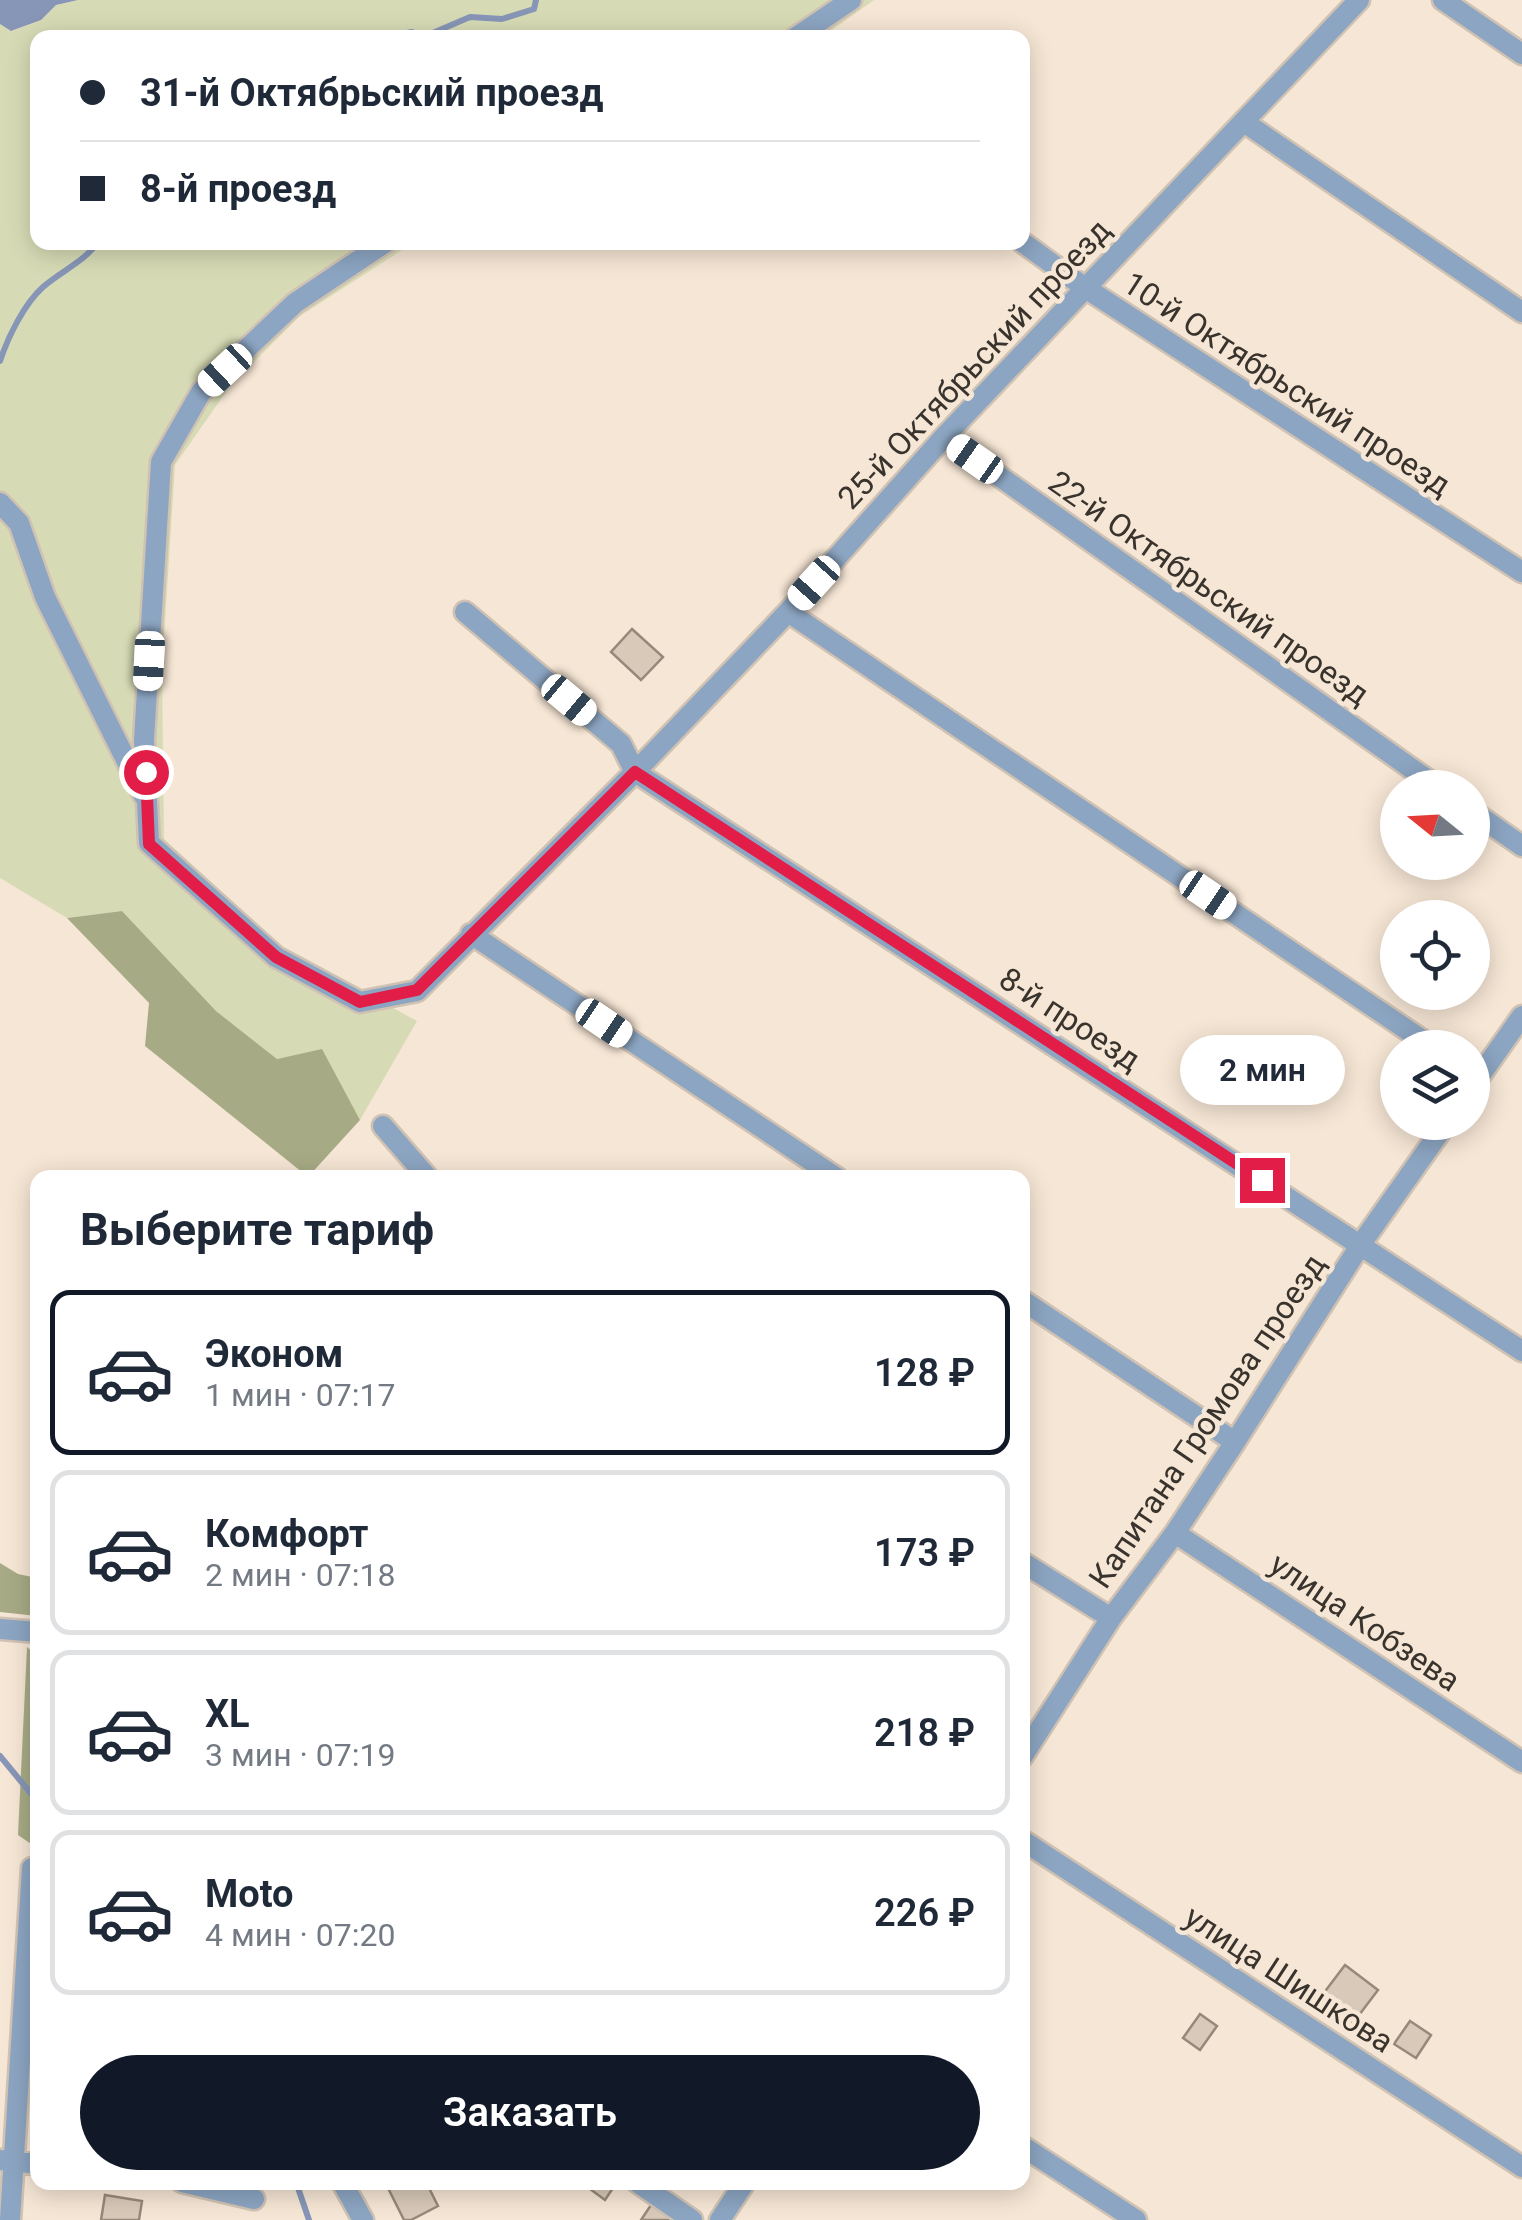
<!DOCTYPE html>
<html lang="ru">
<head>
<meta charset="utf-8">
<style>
  body { margin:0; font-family:Roboto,sans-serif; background:#f2f2f3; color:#1f2937; height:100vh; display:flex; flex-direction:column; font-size:38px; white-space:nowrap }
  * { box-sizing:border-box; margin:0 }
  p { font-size:32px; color:#747a83 }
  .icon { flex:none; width:55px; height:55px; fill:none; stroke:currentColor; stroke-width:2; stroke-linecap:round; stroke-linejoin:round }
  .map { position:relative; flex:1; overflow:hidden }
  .details { position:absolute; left:30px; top:1170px; width:1000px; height:1020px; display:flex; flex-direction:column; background:#fff; border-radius:20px; box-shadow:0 5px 25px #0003 }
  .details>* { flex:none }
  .guide { position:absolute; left:30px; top:30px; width:1000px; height:220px; border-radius:20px; box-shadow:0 5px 25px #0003; display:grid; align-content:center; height:220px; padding:0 50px; background:#fff }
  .needle { width:65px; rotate:288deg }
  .fabs { position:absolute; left:1380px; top:770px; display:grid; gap:20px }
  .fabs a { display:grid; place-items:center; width:110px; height:110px; border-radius:50%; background:#fff; box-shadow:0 5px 25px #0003; font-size:50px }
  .end { position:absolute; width:45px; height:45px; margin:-22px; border:12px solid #e11d48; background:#fff; box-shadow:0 0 0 5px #fff }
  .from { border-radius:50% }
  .bubble { position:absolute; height:70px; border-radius:35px; background:#fff; box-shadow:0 5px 25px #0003; font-size:32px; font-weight:600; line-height:70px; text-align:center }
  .car { position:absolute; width:30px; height:60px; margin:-30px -15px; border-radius:12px; box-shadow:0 0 8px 2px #0007; background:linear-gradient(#fff 24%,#345 0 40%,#fff 0 76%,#345 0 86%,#fff 0) }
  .guide b { display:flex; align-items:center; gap:35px; height:95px; font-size:38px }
  .guide b+b { border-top:2px solid #e0e1e3 }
  .guide i { width:25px; height:25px; background:#1f2937 }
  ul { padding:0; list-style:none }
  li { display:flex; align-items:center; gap:30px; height:165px; margin:0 20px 15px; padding:0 30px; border:5px solid #e0e1e3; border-radius:20px }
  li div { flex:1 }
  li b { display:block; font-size:38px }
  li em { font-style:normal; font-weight:600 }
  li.active { border-color:#111827 }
  li>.icon { width:90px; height:90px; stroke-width:1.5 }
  h2 { padding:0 50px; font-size:45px; line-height:120px }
  .action { display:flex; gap:20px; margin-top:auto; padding:20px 50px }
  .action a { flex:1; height:115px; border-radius:60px; background:#111827; color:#fff; font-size:40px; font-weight:600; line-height:115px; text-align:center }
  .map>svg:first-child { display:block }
  .green { fill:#d7dbb5 }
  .forest { fill:#a7ab85 }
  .water { fill:#8796b7 }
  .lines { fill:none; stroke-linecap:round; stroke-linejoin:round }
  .stream { stroke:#8796b7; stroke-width:6 }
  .building { fill:#d8c9b8; stroke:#978979; stroke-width:2.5 }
  .minor-casing { stroke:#d0c2b3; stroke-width:25 }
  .minor { stroke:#8ca5c2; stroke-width:20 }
  .route { stroke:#e11d48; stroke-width:12 }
  .labels { text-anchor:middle; stroke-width:9; stroke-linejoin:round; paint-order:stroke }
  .street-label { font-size:32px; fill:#39332d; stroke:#f6e6d5 }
</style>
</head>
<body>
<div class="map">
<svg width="1522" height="2220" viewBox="0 0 1522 2220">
  <rect width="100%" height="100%" fill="#f6e6d5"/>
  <path class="green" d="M 78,0 L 874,0 L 821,38 L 38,38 L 38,242 L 413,243 L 300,316 L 230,386 L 175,465 L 162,669 L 164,839 L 282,947 L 417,1021 L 360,1120 L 322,1050 L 277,1059 L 216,1011 L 122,911 L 67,918 L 0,878 L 0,24 L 12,31 L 41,20 L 56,5 Z"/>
  <path class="forest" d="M 122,911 L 216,1011 L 277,1059 L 322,1049 L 360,1120 L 308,1177 L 145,1046 L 149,1003 L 67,918 Z
    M 0,1563 L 18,1574 L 37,1578 L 37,1616 L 0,1612 Z
    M 27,1647 L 37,1656 L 37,1848 L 18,1835 Z"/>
  <path class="water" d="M 0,0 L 78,0 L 56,5 L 41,20 L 11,31 L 0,24 Z"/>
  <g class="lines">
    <path class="stream" d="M 382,38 L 412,32 L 418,38
      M 421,38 L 470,17 L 502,19 L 534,9 L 536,0
      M 0,361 C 8,337 24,304 43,287 C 61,271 84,262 98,242
      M 0,1756 L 38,1802
      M 296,2182 L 309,2220"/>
  </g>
  <path class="building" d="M 632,629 L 663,657 L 641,680 L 611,652 Z
    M 1345,1965 L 1378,1990 L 1353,2023 L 1320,1998 Z
    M 1200,2014 L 1217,2026 L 1200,2050 L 1183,2038 Z
    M 1410,2021 L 1431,2035 L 1416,2058 L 1394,2044 Z
    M 385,2182 L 426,2182 L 438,2206 L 411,2220 L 404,2220 Z
    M 589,2182 L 617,2182 L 605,2200 L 586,2186 Z
    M 105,2195 L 142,2201 L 139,2220 L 101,2220 Z
    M 651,2205 L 673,2220 L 641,2220 Z"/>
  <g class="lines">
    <g class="minor-casing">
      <path id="minor" d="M 1443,0 L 1522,54
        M 795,38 L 851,0
        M 1244,122 L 1522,312
        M 386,242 L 295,303 L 201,392 L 161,462 L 144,740 L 149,843 L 276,957 L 360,1002 L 417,991 L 635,772 L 788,612 L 944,437 L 1359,0
        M 1022,242 L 1084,287 L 1522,572
        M 944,437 L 1439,788
        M 0,503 L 19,523 L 45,597 L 144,796
        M 465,612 L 621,744 L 635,772 L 1522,1351
        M 788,612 L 1434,1048
        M 1472,811 L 1522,846
        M 471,934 L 837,1178
        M 1472,1087 L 1522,1016
        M 383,1126 L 428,1178
        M 1022,1300 L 1235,1442
        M 1175,1533 L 1522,1762
        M 1022,1562 L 1111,1618
        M 0,1629 L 38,1632
        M 1022,1757 L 1111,1618 L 1175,1533 L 1235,1442 L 1361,1244 L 1447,1122
        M 1022,1840 L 1522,2167
        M 1022,2146 L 1136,2220
        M 0,2160 L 38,2164
        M 182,2182 L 254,2199
        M 342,2182 L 363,2220
        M 637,2182 L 692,2220
        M 10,2220 L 32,1868
        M 720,2220 L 745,2182"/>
    </g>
    <use href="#minor" class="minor"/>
  </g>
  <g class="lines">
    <path class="route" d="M 146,772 L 149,844 L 276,957 L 360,1002 L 417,990 L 635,772 L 1262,1180"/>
  </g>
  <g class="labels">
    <g class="street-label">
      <text transform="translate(974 364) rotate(-47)" y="11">25-й Октябрьский проезд</text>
      <text transform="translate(1287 384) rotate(33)" y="11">10-й Октябрьский проезд</text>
      <text transform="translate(1209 588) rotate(35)" y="11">22-й Октябрьский проезд</text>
      <text transform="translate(1070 1019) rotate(33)" y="11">8-й проезд</text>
      <text transform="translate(1207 1421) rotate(-56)" y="11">Капитана Громова проезд</text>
      <text transform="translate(1365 1622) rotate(34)" y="11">улица Кобзева</text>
      <text transform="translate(1289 1979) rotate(33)" y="11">улица Шишкова</text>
    </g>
  </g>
</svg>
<div class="fabs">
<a><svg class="needle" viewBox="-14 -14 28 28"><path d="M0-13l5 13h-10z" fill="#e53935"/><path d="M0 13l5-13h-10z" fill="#747a83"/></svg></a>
<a><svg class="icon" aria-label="locate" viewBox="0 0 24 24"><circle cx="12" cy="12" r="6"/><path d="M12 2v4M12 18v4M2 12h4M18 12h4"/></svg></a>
<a><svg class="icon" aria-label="layers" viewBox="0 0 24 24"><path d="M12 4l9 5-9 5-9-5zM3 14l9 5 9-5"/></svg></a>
</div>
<i class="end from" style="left:146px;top:772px"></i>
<i class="end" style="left:1262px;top:1180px"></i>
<div class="bubble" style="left:1180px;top:1035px;width:165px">2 мин</div>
<i class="car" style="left:225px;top:370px;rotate:227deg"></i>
<i class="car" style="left:975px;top:459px;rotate:305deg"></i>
<i class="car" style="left:814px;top:583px;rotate:222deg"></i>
<i class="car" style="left:149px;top:661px;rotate:183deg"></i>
<i class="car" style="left:569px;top:700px;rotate:130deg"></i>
<i class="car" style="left:1208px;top:895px;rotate:124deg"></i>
<i class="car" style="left:604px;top:1023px;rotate:124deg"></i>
<div class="guide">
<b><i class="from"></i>31-й Октябрьский проезд</b>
<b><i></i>8-й проезд</b>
</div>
<section class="details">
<h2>Выберите тариф</h2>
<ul>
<li class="active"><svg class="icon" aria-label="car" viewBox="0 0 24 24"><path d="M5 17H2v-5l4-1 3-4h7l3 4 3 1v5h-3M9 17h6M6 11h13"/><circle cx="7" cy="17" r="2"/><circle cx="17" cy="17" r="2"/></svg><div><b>Эконом</b><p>1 мин · 07:17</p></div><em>128 ₽</em></li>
<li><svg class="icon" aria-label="car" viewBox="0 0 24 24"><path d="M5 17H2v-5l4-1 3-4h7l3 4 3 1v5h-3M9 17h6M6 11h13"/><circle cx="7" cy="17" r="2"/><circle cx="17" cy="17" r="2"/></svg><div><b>Комфорт</b><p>2 мин · 07:18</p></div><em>173 ₽</em></li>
<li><svg class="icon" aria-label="car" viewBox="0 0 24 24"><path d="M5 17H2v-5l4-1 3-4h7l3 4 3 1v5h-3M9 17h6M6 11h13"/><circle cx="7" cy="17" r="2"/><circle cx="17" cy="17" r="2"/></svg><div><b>XL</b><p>3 мин · 07:19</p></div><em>218 ₽</em></li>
<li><svg class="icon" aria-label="car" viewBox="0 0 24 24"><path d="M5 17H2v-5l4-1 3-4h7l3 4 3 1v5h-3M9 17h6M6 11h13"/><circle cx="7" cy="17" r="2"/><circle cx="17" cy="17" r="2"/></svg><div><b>Moto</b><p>4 мин · 07:20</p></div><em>226 ₽</em></li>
</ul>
<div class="action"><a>Заказать</a></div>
</section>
</div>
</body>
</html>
